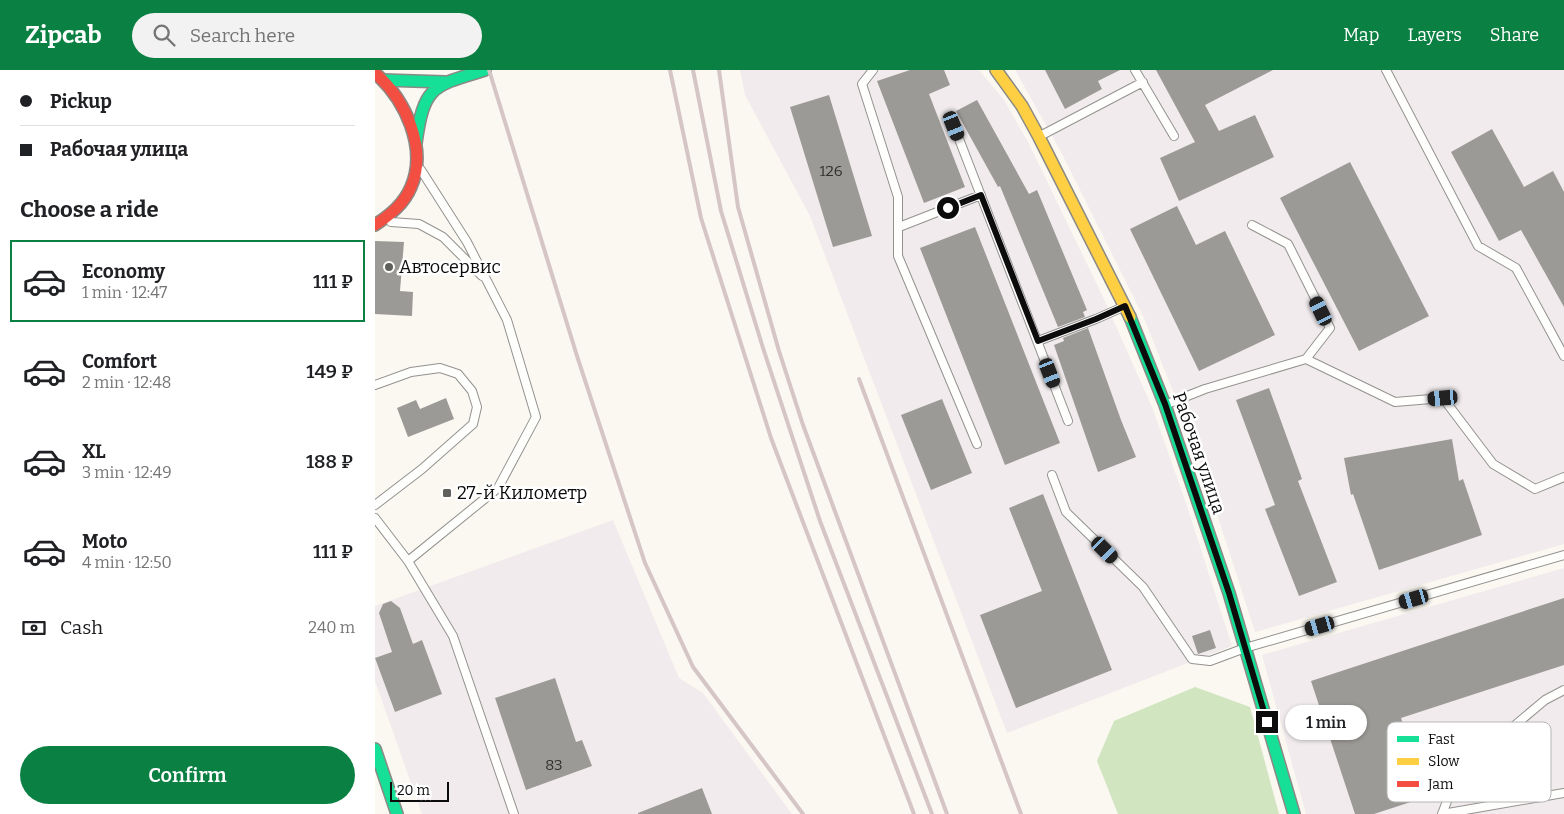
<!DOCTYPE html>
<html lang="en">
<head>
<meta charset="utf-8">
<style>
  body { margin:0; font-family:Bitter,serif; background:#f2f2f2; color:#202124; height:100vh; display:flex; flex-direction:column; font-size:19px; white-space:nowrap }
  * { box-sizing:border-box; margin:0 }
  p { font-size:16px; color:#757577 }
  .icon { flex:none; width:28px; height:28px; fill:none; stroke:currentColor; stroke-width:2; stroke-linecap:round; stroke-linejoin:round }
  .map { position:relative; flex:1; overflow:hidden }
  .sheet { display:flex; flex-direction:column; background:#fff; width:375px }
  .sheet>* { flex:none }
  .hud { display:grid; align-content:center; height:110px; padding:0 20px; background:#fff }
  .scale { position:absolute; left:15px; bottom:12px; width:59px; box-sizing:border-box; padding-left:5px; border:2px solid #0c0c0c; border-top:0; font-size:14px; line-height:18px; white-space:nowrap; color:#0c0c0c; -webkit-text-stroke:4px #fff; paint-order:stroke }
  .end { position:absolute; width:22px; height:22px; margin:-11px; border:6px solid #0c0c0c; background:#fff; box-shadow:0 0 0 2px #fff }
  .from { border-radius:50% }
  .bubble { position:absolute; height:35px; border-radius:18px; background:#fff; box-shadow:0 1px 4px #0004; font-size:16px; font-weight:600; line-height:35px; text-align:center }
  .car { position:absolute; width:15px; height:30px; margin:-15px -8px; border-radius:6px; box-shadow:0 0 4px 1px #0007; background:linear-gradient(#222 24%,#8ab4d8 0 40%,#222 0 76%,#8ab4d8 0 86%,#222 0) }
  .hud b { display:flex; align-items:center; gap:18px; height:48px; font-size:19px }
  .hud b+b { border-top:1px solid #e0e0e0 }
  .hud i { width:12px; height:12px; background:#202124 }
  ul { padding:0; list-style:none }
  li { display:flex; align-items:center; gap:15px; height:82px; margin:0 10px 8px; padding:0 10px; border:2px solid transparent; border-radius:0px }
  li div { flex:1 }
  li b { display:block; font-size:19px }
  li em { font-style:normal; font-weight:600 }
  li.selected { border-color:#0b8043 }
  li>.icon { width:45px; height:45px; stroke-width:1.5 }
  h2 { padding:0 20px; font-size:22px; line-height:60px }
  .pay { display:flex; align-items:center; gap:12px; height:55px; padding:0 20px; font-size:19px }
  .pay p { margin-inline-start:auto }
  .action { display:flex; gap:10px; margin-top:auto; padding:10px 20px }
  .action a { flex:1; height:58px; border-radius:30px; background:#0b8043; color:#fff; font-size:20px; font-weight:600; line-height:58px; text-align:center }
  header { display:flex; align-items:center; gap:30px; box-sizing:border-box; height:70px; padding:0 25px; background:#0b8043; color:#fff }
  header strong { font-size:24px }
  nav { display:flex; gap:28px; margin-inline-start:auto; font-size:18px }
  .search { width:350px; height:45px; background:#f2f2f2; display:flex; align-items:center; gap:12px; box-sizing:border-box; padding:0 18px; border-radius:28px; color:#757577; font-size:19px }
  main { display:flex; flex:1; min-height:0 }
  .map>svg:first-child { display:block }
  .industrial { fill:#f1ebed }
  .forest { fill:#d1e5c0 }
  .building { fill:#9c9a96 }
  .lines { fill:none; stroke-linecap:round; stroke-linejoin:round }
  .lane-casing { stroke:#93928f; stroke-width:10 }
  .fast-casing { stroke:#8a8985; stroke-width:14 }
  .slow-casing { stroke:#8a8985; stroke-width:14 }
  .jam-casing { stroke:#8a8985; stroke-width:14 }
  .lane { stroke:#fefefd; stroke-width:8 }
  .fast { stroke:#16e098; stroke-width:11 }
  .slow { stroke:#ffcf43; stroke-width:11 }
  .jam { stroke:#f24e42; stroke-width:11 }
  .rail { stroke:#d5c6c5; stroke-width:4 }
  .route { stroke:#0c0c0c; stroke-width:6 }
  .poi-dot { fill:#5f5f5c; stroke:#fff; stroke-width:2 }
  .labels { text-anchor:middle; stroke-width:5; stroke-linejoin:round; paint-order:stroke }
  .number-label { font-size:15px; fill:#30302e }
  .poi-label { font-size:18px; fill:#0c0c0c; stroke:#fff; text-anchor:start }
  .street-label { font-size:18px; fill:#0c0c0c; stroke:#fff }
  .key { fill:#fff; stroke:#b6b6b6; stroke-width:1 }
  .key-label { font-size:14px; fill:#0c0c0c }
</style>
</head>
<body>
<header>
<strong>Zipcab</strong>
<div class="search"><svg class="icon" aria-label="search" viewBox="0 0 24 24"><circle cx="10" cy="10" r="6"/><path d="M15 15l6 6"/></svg>Search here</div>
<nav><a>Map</a><a>Layers</a><a>Share</a></nav>
</header>
<main>
<section class="sheet">
<div class="hud">
<b><i class="from"></i>Pickup</b>
<b><i></i>Рабочая улица</b>
</div>
<h2>Choose a ride</h2>
<ul>
<li class="selected"><svg class="icon" aria-label="car" viewBox="0 0 24 24"><path d="M5 17H2v-5l4-1 3-4h7l3 4 3 1v5h-3M9 17h6M6 11h13"/><circle cx="7" cy="17" r="2"/><circle cx="17" cy="17" r="2"/></svg><div><b>Economy</b><p>1 min · 12:47</p></div><em>111 ₽</em></li>
<li><svg class="icon" aria-label="car" viewBox="0 0 24 24"><path d="M5 17H2v-5l4-1 3-4h7l3 4 3 1v5h-3M9 17h6M6 11h13"/><circle cx="7" cy="17" r="2"/><circle cx="17" cy="17" r="2"/></svg><div><b>Comfort</b><p>2 min · 12:48</p></div><em>149 ₽</em></li>
<li><svg class="icon" aria-label="car" viewBox="0 0 24 24"><path d="M5 17H2v-5l4-1 3-4h7l3 4 3 1v5h-3M9 17h6M6 11h13"/><circle cx="7" cy="17" r="2"/><circle cx="17" cy="17" r="2"/></svg><div><b>XL</b><p>3 min · 12:49</p></div><em>188 ₽</em></li>
<li><svg class="icon" aria-label="car" viewBox="0 0 24 24"><path d="M5 17H2v-5l4-1 3-4h7l3 4 3 1v5h-3M9 17h6M6 11h13"/><circle cx="7" cy="17" r="2"/><circle cx="17" cy="17" r="2"/></svg><div><b>Moto</b><p>4 min · 12:50</p></div><em>111 ₽</em></li>
</ul>
<div class="pay"><svg class="icon" aria-label="cash" viewBox="0 0 24 24"><path d="M3 7h18v10H3z"/><circle cx="12" cy="12" r="2"/></svg>Cash<p>240 m</p></div>
<div class="action"><a>Confirm</a></div>
</section>
<div class="map">
<svg width="1189" height="744" viewBox="0 0 1189 744">
  <rect width="100%" height="100%" fill="#faf8f0"/>
  <path class="industrial" d="M 365,0 L 604,0 L 629,30 L 653,72 L 728,227 L 777,337 L 812,436 L 857,576 L 632,663 L 435,146 L 370,25 Z
    M 640,0 L 1189,0 L 1189,474 L 880,562 L 822,382 L 769,248 L 685,80 Z
    M 238,450 L 304,608 L 328,623 L 417,744 L 47,744 L 0,611 L 0,536 Z
    M 1189,498 L 1189,744 L 931,744 L 887,585 Z"/>
  <path class="forest" d="M 820,617 L 875,637 L 904,744 L 743,744 L 722,691 L 739,651 Z"/>
  <path class="building" d="M 535,0 L 569,0 L 575,15 L 554,24 L 590,117 L 549,133 L 502,11 Z
    M 670,0 L 745,0 L 723,11 L 727,19 L 690,39 Z
    M 781,0 L 898,0 L 830,35 L 844,61 L 880,45 L 899,87 L 804,131 L 785,88 L 820,72 Z
    M 454,25 L 497,166 L 458,177 L 415,37 Z
    M 602,30 L 654,124 L 662,120 L 712,240 L 708,242 L 710,247 L 683,257 L 625,116 L 623,117 L 581,41 Z
    M 1117,59 L 1149,117 L 1178,101 L 1189,122 L 1189,237 L 1146,160 L 1124,171 L 1076,82 Z
    M 975,92 L 1054,246 L 984,281 L 905,128 Z
    M 802,136 L 821,175 L 850,161 L 900,265 L 824,301 L 755,159 Z
    M 600,157 L 685,373 L 630,395 L 545,178 Z
    M 0,171 L 29,172 L 25,221 L 38,222 L 37,246 L 0,244 Z
    M 713,258 L 746,350 L 761,387 L 723,402 L 679,275 L 689,271 L 688,268 Z
    M 894,318 L 927,409 L 923,411 L 962,512 L 924,526 L 890,439 L 900,435 L 861,330 Z
    M 71,328 L 79,349 L 33,367 L 22,338 L 41,330 L 45,339 Z
    M 567,329 L 597,403 L 556,420 L 526,345 Z
    M 1077,369 L 1084,411 L 1088,409 L 1107,465 L 1004,500 L 978,424 L 976,425 L 969,388 Z
    M 668,424 L 737,600 L 641,638 L 605,545 L 667,521 L 634,438 Z
    M 1189,528 L 1189,595 L 1026,648 L 1051,727 L 999,744 L 980,744 L 936,611 Z
    M 16,531 L 25,538 L 38,574 L 47,570 L 67,624 L 20,642 L 0,588 L 17,582 L 4,543 L 8,534 Z
    M 835,560 L 841,578 L 823,584 L 817,566 Z
    M 180,608 L 201,672 L 207,670 L 217,696 L 151,720 L 120,628 Z
    M 327,718 L 337,744 L 263,744 L 263,743 Z"/>
  <g class="lines">
    <g class="lane-casing">
      <path id="lane" d="M 498,0 L 487,14 L 523,127 L 523,186 L 602,374
        M 760,0 L 799,66
        M 1011,0 L 1103,176 L 1141,198 L 1189,286
        M 579,56 L 693,351
        M 665,66 L 768,12
        M 16,152 L 44,154 L 68,167 L 107,206
        M 877,155 L 913,174 L 955,258 L 931,289
        M 524,157 L 606,125
        M 663,271 L 721,249 L 748,237
        M 0,315 L 36,302 L 65,298 L 83,304 L 97,321 L 102,337 L 98,354 L 47,399 L 0,435
        M 792,334 L 830,319 L 931,289 L 1020,332 L 1068,328 L 1118,394 L 1160,419 L 1189,407
        M 677,405 L 691,442 L 768,517 L 817,589 L 835,591 L 870,578 L 1189,485
        M 0,448 L 33,491 L 78,566 L 139,744
        M 33,491 L 123,418 L 161,347 L 132,250 L 92,172 L 46,100
        M 1067,744 L 1083,703 L 1170,630 L 1189,620
        M 1067,744 L 1189,723"/>
    </g>
    <g class="fast-casing">
      <path id="fast" d="M 8,10 L 70,12
        M 41,73 C 49,16 57,16 110,0
        M 755,247 L 790,335 L 854,523 L 919,744
        M 0,679 L 22,744"/>
    </g>
    <g class="slow-casing">
      <path id="slow" d="M 621,0 L 647,36 L 664,67 L 755,247"/>
    </g>
    <g class="jam-casing">
      <path id="jam" d="M 0,3 C 30,29 53,78 36,117 C 29,134 15,145 0,155"/>
    </g>
    <use href="#lane" class="lane"/>
    <use href="#fast" class="fast"/>
    <use href="#slow" class="slow"/>
    <use href="#jam" class="jam"/>
    <path class="rail" d="M 114,0 L 202,286 L 270,493 L 318,597 L 428,744
      M 295,0 L 326,148 L 396,368 L 539,744
      M 318,0 L 346,141 L 388,278 L 445,451 L 557,744
      M 344,0 L 363,137 L 404,281 L 428,355 L 572,744
      M 484,309 L 646,744"/>
  </g>
  <g class="lines">
    <path class="route" d="M 573,138 L 606,125 L 663,271 L 721,249 L 750,236 L 790,334 L 854,523 L 892,652"/>
  </g>
  <g class="poi-dot">
    <circle cx="14" cy="197" r="5"/>
    <rect x="67" y="418" width="10" height="10" rx="2.5"/>
  </g>
  <g class="labels">
    <g class="number-label">
      <text x="456" y="106">126</text>
      <text x="179" y="700">83</text>
    </g>
    <g class="poi-label">
      <text x="24" y="203">Автосервис</text>
      <text x="82" y="429">27-й Километр</text>
    </g>
    <g class="street-label">
      <text transform="translate(824 383) rotate(71)" y="6">Рабочая улица</text>
    </g>
  </g>
  <rect x="1012" y="652" width="164" height="80" rx="8" class="key"/>
  <rect x="1022" y="666" width="22" height="6" fill="#16e098"/>
  <rect x="1022" y="688" width="22" height="7" fill="#ffcf43"/>
  <rect x="1022" y="711" width="22" height="6" fill="#f24e42"/>
  <g class="key-label">
    <text x="1053" y="674">Fast</text>
    <text x="1053" y="696">Slow</text>
    <text x="1053" y="719">Jam</text>
  </g>
</svg>
<div class="scale">20 m</div>
<i class="end from" style="left:573px;top:138px"></i>
<i class="end" style="left:892px;top:652px"></i>
<div class="bubble" style="left:910px;top:635px;width:82px">1 min</div>
<i class="car" style="left:579px;top:56px;rotate:158deg"></i>
<i class="car" style="left:946px;top:241px;rotate:334deg"></i>
<i class="car" style="left:675px;top:303px;rotate:159deg"></i>
<i class="car" style="left:1068px;top:328px;rotate:265deg"></i>
<i class="car" style="left:730px;top:480px;rotate:135deg"></i>
<i class="car" style="left:1039px;top:529px;rotate:254deg"></i>
<i class="car" style="left:945px;top:556px;rotate:254deg"></i>
</div>
</main>
</body>
</html>
